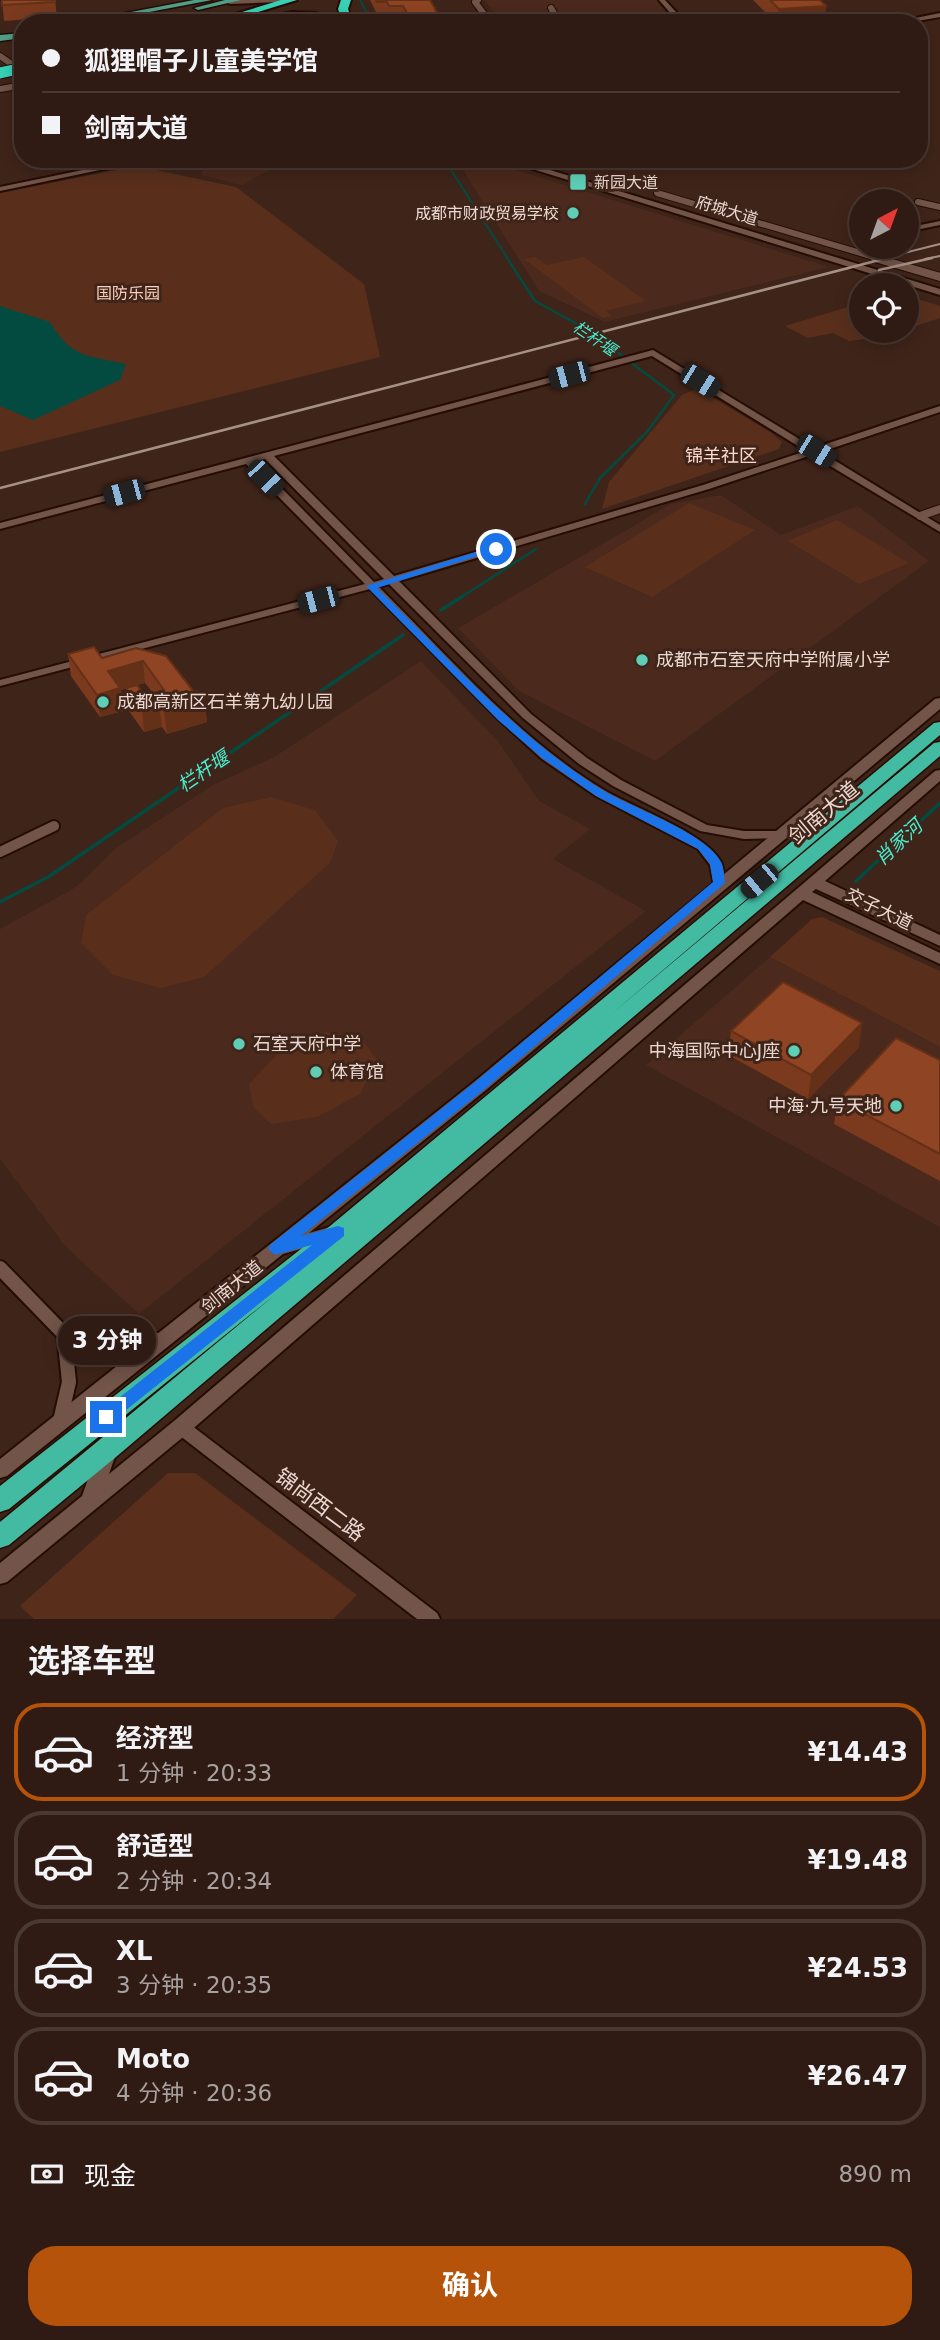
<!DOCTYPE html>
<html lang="zh">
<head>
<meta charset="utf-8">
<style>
  body { margin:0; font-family:"DejaVu Sans","Noto Sans SC",sans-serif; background:#37241c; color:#f1f3f6; height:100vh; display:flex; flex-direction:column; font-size:26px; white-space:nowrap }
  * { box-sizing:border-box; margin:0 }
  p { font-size:23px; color:#a7a1a0 }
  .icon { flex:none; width:38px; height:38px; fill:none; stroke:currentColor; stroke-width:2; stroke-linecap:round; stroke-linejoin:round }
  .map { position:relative; height:1619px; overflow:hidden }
  .side { display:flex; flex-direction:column; background:#2f1b13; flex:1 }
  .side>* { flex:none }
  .top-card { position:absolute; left:14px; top:14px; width:914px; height:154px; border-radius:28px; box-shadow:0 4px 18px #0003,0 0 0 2px #4a3933; display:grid; align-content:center; height:154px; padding:0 28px; background:#2f1b13 }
  .needle { width:46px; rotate:41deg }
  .buttons { position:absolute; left:849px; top:189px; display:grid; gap:14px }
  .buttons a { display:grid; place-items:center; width:70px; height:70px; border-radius:50%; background:#2f1b13; box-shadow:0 4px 18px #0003,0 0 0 2px #4a3933; font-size:35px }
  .end { position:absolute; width:32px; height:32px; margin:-16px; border:9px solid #1a73e8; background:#fff; box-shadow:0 0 0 4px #fff }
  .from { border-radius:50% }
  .bubble { position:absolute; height:49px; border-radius:24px; background:#2f1b13; box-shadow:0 4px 18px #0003,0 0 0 2px #4a3933; font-size:23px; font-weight:700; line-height:49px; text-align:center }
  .car { position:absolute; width:21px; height:42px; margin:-21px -10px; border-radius:9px; box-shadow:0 0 5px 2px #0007; background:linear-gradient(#222 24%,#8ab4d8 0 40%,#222 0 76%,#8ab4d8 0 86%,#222 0) }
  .top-card b { display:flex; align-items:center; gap:24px; height:66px; font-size:26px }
  .top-card b+b { border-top:2px solid #4a3933 }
  .top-card i { width:18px; height:18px; background:#f1f3f6 }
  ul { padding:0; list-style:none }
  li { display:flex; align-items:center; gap:21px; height:98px; margin:0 14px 10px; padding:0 14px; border:4px solid #4a3933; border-radius:28px }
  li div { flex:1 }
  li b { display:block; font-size:26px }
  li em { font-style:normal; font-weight:700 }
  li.active { border-color:#b45309 }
  li>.icon { width:63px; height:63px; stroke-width:1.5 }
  h2 { padding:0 28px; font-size:32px; line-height:84px }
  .pay { display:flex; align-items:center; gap:18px; height:77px; padding:0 28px; font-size:26px }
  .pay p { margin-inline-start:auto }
  .action { display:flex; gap:14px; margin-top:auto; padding:14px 28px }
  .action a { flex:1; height:80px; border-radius:28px; background:#b45309; color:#fff; font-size:28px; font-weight:700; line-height:80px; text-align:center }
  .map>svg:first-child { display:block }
  .built { fill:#4b291c }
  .green { fill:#592f1c }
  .water { fill:#034b40 }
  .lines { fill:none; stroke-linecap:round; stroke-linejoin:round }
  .stream-far2 { stroke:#034b40; stroke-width:2 }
  .stream-far1 { stroke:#034b40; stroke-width:2.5 }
  .stream { stroke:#034b40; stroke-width:3.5 }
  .minor-far3-casing { stroke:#250d04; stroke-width:8 }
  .minor-far2-casing { stroke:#250d04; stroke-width:10 }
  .minor-far1-casing { stroke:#250d04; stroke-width:14 }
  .minor-casing { stroke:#250d04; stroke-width:18 }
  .tertiary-casing { stroke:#250d04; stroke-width:4 }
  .secondary-casing { stroke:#250d04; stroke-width:4 }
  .primary-casing { stroke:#250d04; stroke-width:3 }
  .trunk-casing { stroke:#250d04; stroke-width:3 }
  .motorway-casing { stroke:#250d04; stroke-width:4 }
  .minor-far3 { stroke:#725448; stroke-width:6 }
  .minor-far2 { stroke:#725448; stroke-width:8 }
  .minor-far1 { stroke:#725448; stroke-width:10 }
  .minor { stroke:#725448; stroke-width:14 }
  .tertiary { fill:#725448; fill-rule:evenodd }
  .secondary { fill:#725448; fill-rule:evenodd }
  .primary { fill:#4fa08b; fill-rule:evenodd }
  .trunk { fill:#43baa2; fill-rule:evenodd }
  .motorway { fill:#37d3b8; fill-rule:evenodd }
  .rail-far1 { stroke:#a69187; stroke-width:2 }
  .rail { stroke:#a69187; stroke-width:2.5 }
  .motorway-bridge-casing { stroke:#250d04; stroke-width:13; stroke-linecap:butt }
  .motorway-bridge { stroke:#37d3b8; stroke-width:11 }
  .wall { fill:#7b3a1e; fill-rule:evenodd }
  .shaded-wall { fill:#643018 }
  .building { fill:#8f4423; stroke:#643018; stroke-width:2 }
  .route { fill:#1a73e8 }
  .poi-dot { fill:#5eceb7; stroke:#3f2419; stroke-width:2.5 }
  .labels { text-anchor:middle; stroke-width:6; stroke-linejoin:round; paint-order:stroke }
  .far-poi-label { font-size:16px; fill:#ebd9d1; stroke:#3f2419; text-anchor:start }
  .far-street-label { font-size:16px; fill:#ebd9d1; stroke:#3f2419 }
  .far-park-label { font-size:16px; fill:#facebc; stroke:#3f2419 }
  .far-water-label { font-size:16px; font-style:italic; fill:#46eed0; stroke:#3f2419 }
  .far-quarter-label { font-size:18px; fill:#fdd9ca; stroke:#3f2419 }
  .poi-label { font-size:18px; fill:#ebd9d1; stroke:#3f2419; text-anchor:start }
  .street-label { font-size:18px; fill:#ebd9d1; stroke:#3f2419 }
  .water-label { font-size:19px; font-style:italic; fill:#46eed0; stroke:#3f2419 }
  .near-street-label { font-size:21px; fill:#ebd9d1; stroke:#3f2419 }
</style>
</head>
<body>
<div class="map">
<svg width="940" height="1619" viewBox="0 0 940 1619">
  <rect width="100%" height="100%" fill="#3f2419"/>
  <path class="built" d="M 484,0 L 656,0 L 674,23 L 502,23 Z
    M 183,159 L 290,159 L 242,185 L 201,175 L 205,167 Z
    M 456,159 L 481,159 L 829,267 L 605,322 L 539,291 Z
    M 721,495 L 781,535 L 858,506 L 929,561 L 655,761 L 519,691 L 458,628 L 671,504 Z
    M 421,661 L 498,741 L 539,801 L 590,829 L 553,859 L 646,911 L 139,1314 L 66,1247 L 0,1159 L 0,929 L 76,887 L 116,848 L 213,785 L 274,757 Z
    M 770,957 L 940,1047 L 940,1227 L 646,1065 Z"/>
  <path class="green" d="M 137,166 L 236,187 L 364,284 L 380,357 L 0,452 L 0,193 Z
    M 535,257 L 547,265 L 584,257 L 646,301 L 606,311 L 612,316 L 603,318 L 524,259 Z
    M 906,295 L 940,306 L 940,318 L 907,329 Z
    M 861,303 L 861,331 L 901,331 L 881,337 L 849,341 L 833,333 L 808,338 L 785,326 Z
    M 697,388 L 770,432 L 782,442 L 779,449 L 602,509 L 609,482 L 682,395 Z
    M 689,503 L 755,530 L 652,597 L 585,567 Z
    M 837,520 L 909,563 L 859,584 L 788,541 Z
    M 271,797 L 315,810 L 338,841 L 330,863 L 204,977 L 161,988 L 113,975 L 81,943 L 86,915 L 223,808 Z
    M 822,917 L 940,971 L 940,1047 L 770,957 L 812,919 Z
    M 325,1032 L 360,1037 L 377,1060 L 360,1094 L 317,1117 L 271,1124 L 253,1107 L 249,1084 L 283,1048 Z
    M 168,1473 L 195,1473 L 357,1595 L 333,1619 L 34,1619 L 20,1606 Z"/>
  <path class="water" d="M 0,306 L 50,322 C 72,359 87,355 126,364 L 120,380 L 33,420 L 0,406 Z"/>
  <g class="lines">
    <path class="stream-far2" d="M 360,0 L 372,23
      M 444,159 L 508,259"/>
    <path class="stream-far1" d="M 507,258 L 535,301 L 588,330 L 674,395 L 647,432 L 600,478 L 585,504
      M 460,598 L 536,549"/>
    <path class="stream" d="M 441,610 L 463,596
      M 856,881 L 940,803
      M 0,902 L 48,877 L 403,635"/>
    <g class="minor-far3-casing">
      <path id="minor-far3" d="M 478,0 L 475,2 L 491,23
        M 551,8 L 560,23
        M 0,56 L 23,72
        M 0,89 L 23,85
        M 657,193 L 881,259
        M 918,202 L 940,207"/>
    </g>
    <g class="minor-far2-casing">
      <path id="minor-far2" d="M 875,258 L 940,277
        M 920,516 L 940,509"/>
    </g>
    <g class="minor-far1-casing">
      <path id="minor-far1" d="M 0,852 L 54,826"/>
    </g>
    <g class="minor-casing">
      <path id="minor" d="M 0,1268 L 64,1334 L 90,1341 L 163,1340
        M 60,1421 L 69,1382 L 64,1334"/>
    </g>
    <g class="tertiary-casing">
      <path id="tertiary" d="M 659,0 L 665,0 L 686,23 L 679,23 Z
        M 940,13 L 940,17 L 906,23 L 891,23 Z
        M 136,159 L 152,159 L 0,191 L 0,187 Z
        M 940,221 L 940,225 L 906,232 L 906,228 Z
        M 653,350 L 814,448 L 940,406 L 940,412 L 821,452 L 940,525 L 940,532 L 812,455 L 709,489 L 399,581 L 531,714 L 587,758 L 621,780 L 707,825 L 744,831 L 781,831 L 785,832 L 787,835 L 785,838 L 744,839 L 700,831 L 613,786 L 579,764 L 523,718 L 389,584 L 379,587 C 449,657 519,739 604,790 C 634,808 706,833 721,862 C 724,868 724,876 725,883 L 724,886 L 714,886 L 710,865 L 698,849 L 596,796 L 542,759 L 498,719 L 370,589 L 0,686 L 0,680 L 365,584 L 246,464 L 0,529 L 0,523 ZM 652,356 L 806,451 L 703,485 L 394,576 L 274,456 ZM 265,459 L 384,579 L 374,582 L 255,461 Z
        M 181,1420 L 187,1422 L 437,1613 L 440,1619 L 417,1619 L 175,1432 L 173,1427 L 175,1422 Z"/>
    </g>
    <g class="secondary-casing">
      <path id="secondary" d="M 229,0 L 283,0 L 279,2 L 230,4 L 226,2 Z
        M 157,13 L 164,15 L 152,23 L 143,23 Z
        M 500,159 L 514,159 L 940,289 L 940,295 Z
        M 940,698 L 940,709 L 486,1090 L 309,1233 L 330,1227 L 336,1229 L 339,1234 L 336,1239 L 283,1254 L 7,1476 L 0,1478 L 0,1459 L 474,1082 L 935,699 Z
        M 940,770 L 940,781 L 825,881 L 940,935 L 940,946 L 816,889 L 812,892 L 940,953 L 940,964 L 803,900 L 188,1433 L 7,1582 L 0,1584 L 0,1563 L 82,1496 L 99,1448 L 106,1446 L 113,1448 L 116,1454 L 109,1474 L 174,1421 L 935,771 Z"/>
    </g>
    <g class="primary-casing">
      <path id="primary" d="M 194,0 L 212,0 L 92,23 L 73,23 Z
        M 225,0 L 241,0 L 198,10 L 194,8 Z
        M 23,33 L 23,38 L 0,41 L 0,35 Z"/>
    </g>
    <g class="trunk-casing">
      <path id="trunk" d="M 940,722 L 940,735 L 609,1016 L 934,743 L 940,742 L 940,756 L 116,1457 L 9,1545 L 0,1548 L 0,1522 L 276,1294 L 9,1509 L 0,1512 L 0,1486 L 330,1226 L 934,723 Z"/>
    </g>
    <g class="motorway-casing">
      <path id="motorway" d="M 281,0 L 297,0 L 223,23 L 206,23 Z
        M 341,0 L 351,0 L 348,9 L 353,23 L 343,23 L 338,9 Z
        M 292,12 L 316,13 L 343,23 L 304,18 L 241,23 Z"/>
    </g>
    <use href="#minor-far3" class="minor-far3"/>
    <use href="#minor-far2" class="minor-far2"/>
    <use href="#minor-far1" class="minor-far1"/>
    <use href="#minor" class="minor"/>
    <use href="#tertiary" class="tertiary"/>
    <use href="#secondary" class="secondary"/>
    <use href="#primary" class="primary"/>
    <use href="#trunk" class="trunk"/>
    <use href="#motorway" class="motorway"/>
    <path class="rail-far1" d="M 880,259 L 940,244
      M 925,259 L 940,256"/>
    <path class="rail" d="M 879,270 L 932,258
      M 0,488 L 887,258"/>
    <g class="motorway-bridge-casing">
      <path id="motorway-bridge" d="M 0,73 L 23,68"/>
    </g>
    <use href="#motorway-bridge" class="motorway-bridge"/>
  </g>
  <path class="wall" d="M 2,0 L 55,0 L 57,17 L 4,21 Z
    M 370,0 L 430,0 L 443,23 L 407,23 L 403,17 L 389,18 L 387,13 L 377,14 Z
    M 753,0 L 820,0 L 826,6 L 824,21 L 776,23 Z
    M 136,648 L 204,700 L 207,722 L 167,734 L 162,727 L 144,732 L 129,711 L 126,688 L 121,690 L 123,711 L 100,717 L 71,676 L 68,654 L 102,658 ZM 145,683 L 153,693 L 144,696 L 134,686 Z
    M 731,1031 L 859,1047 L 808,1099 L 728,1055 Z
    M 940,1060 L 940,1181 L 834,1124 L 838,1100 Z"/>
  <path class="shaded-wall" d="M 826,6 L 824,21 L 777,23 L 779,9 Z
    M 143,661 L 145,683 L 121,690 L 123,711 L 100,717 L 97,695 L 108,671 Z
    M 204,700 L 207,722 L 167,734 L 164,711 Z
    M 159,705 L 162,727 L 144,732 L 142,710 Z
    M 862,1023 L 859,1047 L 808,1099 L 811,1075 Z"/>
  <path class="building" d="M 2,0 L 55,0 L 55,2 L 2,5 Z
    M 376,0 L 430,0 L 443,23 L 413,23 L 403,6 L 389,6 L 387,2 L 377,2 Z
    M 770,0 L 820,0 L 826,6 L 779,9 Z
    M 94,647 L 102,658 L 136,648 L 166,656 L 194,692 L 197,691 L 204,700 L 164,711 L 159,705 L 142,710 L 126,688 L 137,685 L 144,696 L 164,690 L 143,661 L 108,671 L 120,688 L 97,695 L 68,654 Z
    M 783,982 L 862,1023 L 811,1075 L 731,1031 Z
    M 896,1038 L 940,1060 L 940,1154 L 838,1100 Z"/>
  <path class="route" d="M 492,547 L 500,549 L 377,588 C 449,658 517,738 604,791 C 634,809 706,833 721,862 C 724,868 724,877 725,883 L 485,1089 L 301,1236 L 338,1226 L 344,1228 L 344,1236 L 111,1422 L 100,1422 L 98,1417 L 100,1413 L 312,1245 L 275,1255 L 268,1249 L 270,1245 L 475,1082 L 713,882 L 710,864 L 698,849 L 596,796 L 542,758 L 498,720 L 366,586 Z"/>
  <g class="poi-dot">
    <rect x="569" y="173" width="18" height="18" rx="3.5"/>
    <circle cx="573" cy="213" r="7"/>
    <circle cx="642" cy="660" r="7"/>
    <circle cx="103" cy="702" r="7"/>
    <circle cx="239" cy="1044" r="7"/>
    <circle cx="794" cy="1051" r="7"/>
    <circle cx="316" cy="1072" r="7"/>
    <circle cx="896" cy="1106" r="7"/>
  </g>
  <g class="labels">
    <g class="far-poi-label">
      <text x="594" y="188">新园大道</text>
      <text x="559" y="219" text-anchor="end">成都市财政贸易学校</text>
    </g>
    <g class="far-street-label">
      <text transform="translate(727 210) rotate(17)" y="6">府城大道</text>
    </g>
    <g class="far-park-label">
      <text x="128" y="299">国防乐园</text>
    </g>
    <g class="far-water-label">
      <text transform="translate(595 338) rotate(34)" y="6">栏杆堰</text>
    </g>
    <g class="far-quarter-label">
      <text x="721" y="462">锦羊社区</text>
    </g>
    <g class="poi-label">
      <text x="656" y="666">成都市石室天府中学附属小学</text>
      <text x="117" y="708">成都高新区石羊第九幼儿园</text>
      <text x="253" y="1050">石室天府中学</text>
      <text x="780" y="1057" text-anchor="end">中海国际中心J座</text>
      <text x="330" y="1078">体育馆</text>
      <text x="882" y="1112" text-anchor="end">中海·九号天地</text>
    </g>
    <g class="street-label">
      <text transform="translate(879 909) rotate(26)" y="6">交子大道</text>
      <text transform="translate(232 1287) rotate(-39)" y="6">剑南大道</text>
    </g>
    <g class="water-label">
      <text transform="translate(203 771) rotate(-34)" y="7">栏杆堰</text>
      <text transform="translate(898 842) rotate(-43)" y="7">肖家河</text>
    </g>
    <g class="near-street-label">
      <text transform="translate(824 813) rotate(-40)" y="7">剑南大道</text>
      <text transform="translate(320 1505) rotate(37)" y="7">锦尚西二路</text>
    </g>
  </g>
</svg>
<div class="buttons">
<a><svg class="needle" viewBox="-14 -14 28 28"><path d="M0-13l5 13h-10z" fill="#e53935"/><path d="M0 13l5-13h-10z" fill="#a7a1a0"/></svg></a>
<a><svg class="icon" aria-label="locate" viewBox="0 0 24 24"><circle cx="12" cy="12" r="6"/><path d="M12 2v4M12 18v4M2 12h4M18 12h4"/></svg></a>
</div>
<i class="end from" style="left:496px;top:549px"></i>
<i class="end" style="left:106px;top:1417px"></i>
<div class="bubble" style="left:58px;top:1316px;width:98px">3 分钟</div>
<i class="car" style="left:569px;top:375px;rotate:255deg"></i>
<i class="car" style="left:700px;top:381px;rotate:122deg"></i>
<i class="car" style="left:816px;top:451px;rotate:122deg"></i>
<i class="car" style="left:265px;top:478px;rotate:136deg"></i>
<i class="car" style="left:124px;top:493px;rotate:255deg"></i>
<i class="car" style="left:318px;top:600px;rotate:255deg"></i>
<i class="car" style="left:759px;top:881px;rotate:230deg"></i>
<div class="top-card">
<b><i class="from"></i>狐狸帽子儿童美学馆</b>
<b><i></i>剑南大道</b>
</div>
</div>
<section class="side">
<h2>选择车型</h2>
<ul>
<li class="active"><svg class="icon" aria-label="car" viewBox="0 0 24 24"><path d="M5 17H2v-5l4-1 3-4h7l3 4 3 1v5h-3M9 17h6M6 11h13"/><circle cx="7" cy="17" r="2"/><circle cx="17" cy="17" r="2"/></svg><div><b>经济型</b><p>1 分钟 · 20:33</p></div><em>¥14.43</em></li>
<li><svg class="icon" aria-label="car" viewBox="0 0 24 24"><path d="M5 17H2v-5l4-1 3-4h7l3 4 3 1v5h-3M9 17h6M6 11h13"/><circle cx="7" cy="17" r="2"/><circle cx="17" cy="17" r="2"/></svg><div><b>舒适型</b><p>2 分钟 · 20:34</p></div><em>¥19.48</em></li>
<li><svg class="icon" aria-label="car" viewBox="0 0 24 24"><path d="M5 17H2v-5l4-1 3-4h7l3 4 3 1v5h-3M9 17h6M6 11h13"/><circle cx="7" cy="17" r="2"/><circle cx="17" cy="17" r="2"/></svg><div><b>XL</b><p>3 分钟 · 20:35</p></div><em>¥24.53</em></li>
<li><svg class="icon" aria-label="car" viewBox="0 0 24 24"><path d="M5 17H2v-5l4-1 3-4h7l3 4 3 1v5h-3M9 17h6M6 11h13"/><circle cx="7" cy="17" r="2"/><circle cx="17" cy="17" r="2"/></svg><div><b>Moto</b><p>4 分钟 · 20:36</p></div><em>¥26.47</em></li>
</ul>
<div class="pay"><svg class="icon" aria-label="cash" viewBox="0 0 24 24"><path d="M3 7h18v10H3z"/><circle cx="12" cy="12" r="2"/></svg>现金<p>890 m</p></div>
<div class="action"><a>确认</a></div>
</section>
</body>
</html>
